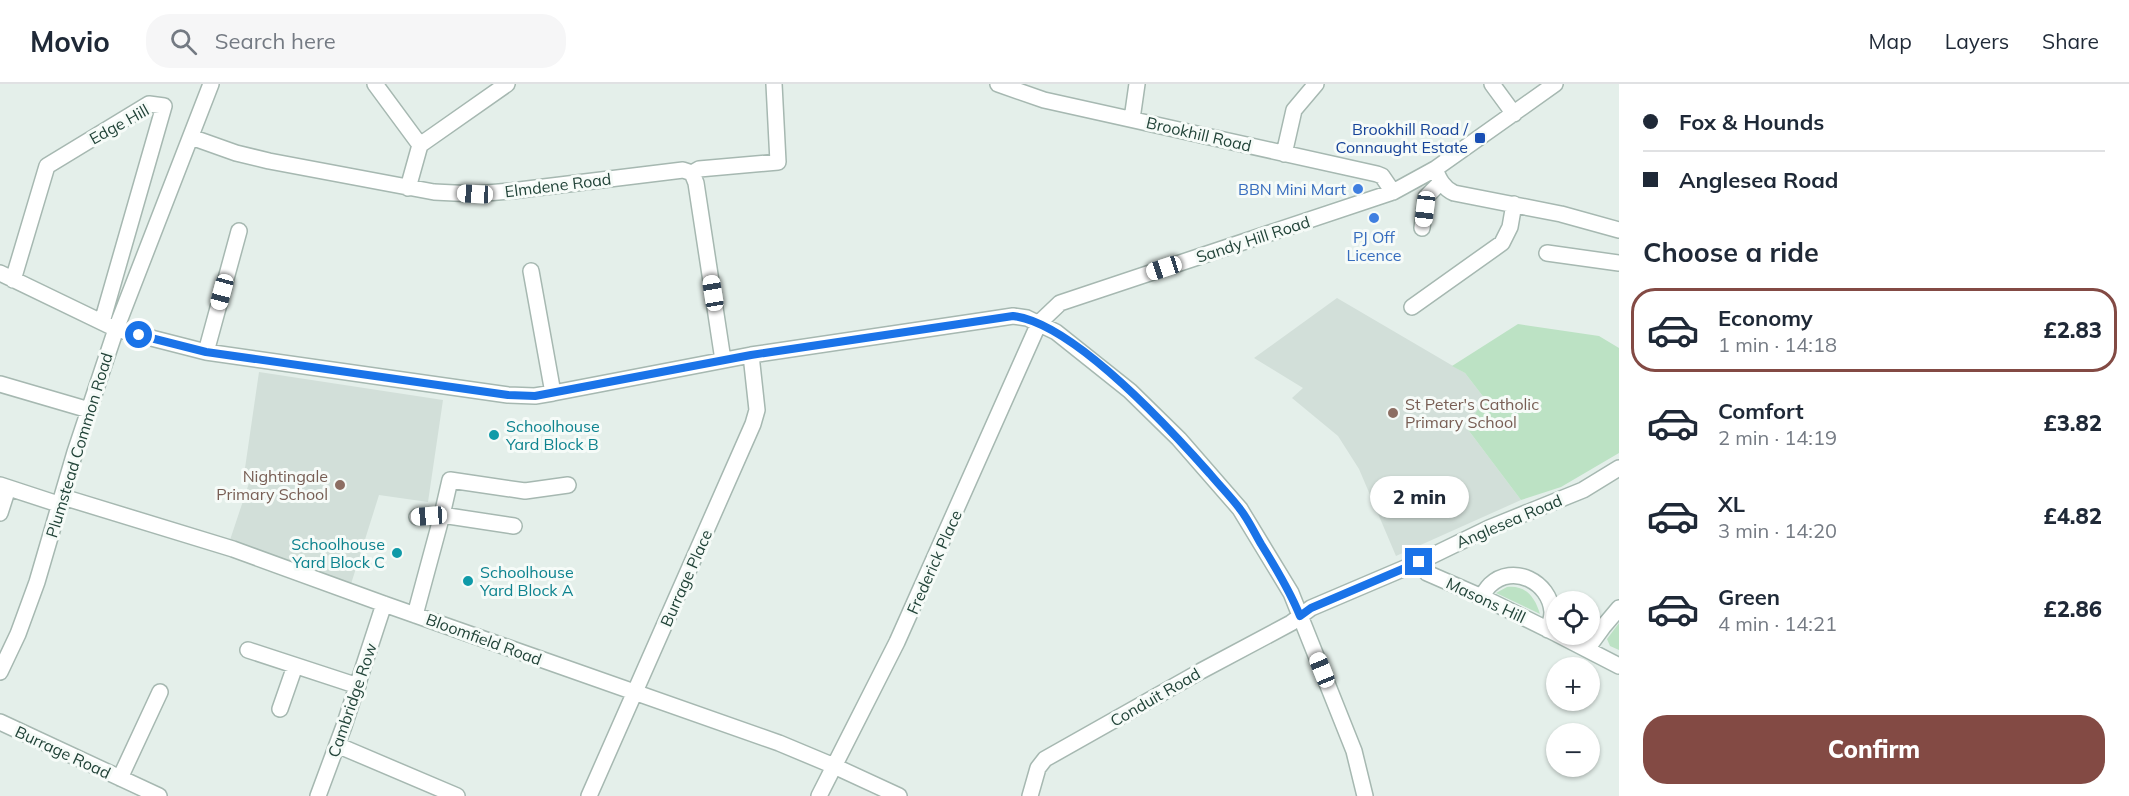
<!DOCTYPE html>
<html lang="en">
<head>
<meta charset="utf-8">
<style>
  body { margin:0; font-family:Mulish,sans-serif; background:#f6f6f7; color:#1f2937; height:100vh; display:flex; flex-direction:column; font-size:22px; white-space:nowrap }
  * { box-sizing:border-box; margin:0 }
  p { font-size:20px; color:#747a83 }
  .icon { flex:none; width:33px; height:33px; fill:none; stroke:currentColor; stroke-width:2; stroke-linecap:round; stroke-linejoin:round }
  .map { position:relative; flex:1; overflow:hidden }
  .side { display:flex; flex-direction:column; background:#fff; width:510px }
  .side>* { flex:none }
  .guide { display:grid; align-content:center; height:132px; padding:0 24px; background:#fff }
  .fabs { position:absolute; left:1546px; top:507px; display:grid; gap:12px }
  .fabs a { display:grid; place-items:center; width:54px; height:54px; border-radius:50%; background:#fff; box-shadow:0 2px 4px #0004; font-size:30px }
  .end { position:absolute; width:27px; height:27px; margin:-14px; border:8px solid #1a73e8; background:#fff; box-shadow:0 0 0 3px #fff }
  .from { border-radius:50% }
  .bubble { position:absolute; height:42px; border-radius:21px; background:#fff; box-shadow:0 2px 4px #0004; font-size:20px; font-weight:800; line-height:42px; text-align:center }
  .car { position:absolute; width:18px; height:36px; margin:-18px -9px; border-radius:8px; box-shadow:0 0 4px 2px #0007; background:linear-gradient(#fff 24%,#345 0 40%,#fff 0 76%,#345 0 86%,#fff 0) }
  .guide b { display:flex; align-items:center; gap:21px; height:57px; font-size:22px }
  .guide b+b { border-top:2px solid #e0e1e3 }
  .guide i { width:15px; height:15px; background:#1f2937 }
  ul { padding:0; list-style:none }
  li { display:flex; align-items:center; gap:18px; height:84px; margin:0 12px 9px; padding:0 12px; border:3px solid transparent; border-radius:24px }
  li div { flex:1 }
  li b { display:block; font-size:22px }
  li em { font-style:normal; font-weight:800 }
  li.current { border-color:#834a44 }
  li>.icon { width:54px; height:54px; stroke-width:1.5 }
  h2 { padding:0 24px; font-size:27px; line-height:72px }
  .primary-button { display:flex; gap:12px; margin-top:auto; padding:12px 24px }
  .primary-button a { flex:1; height:69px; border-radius:24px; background:#834a44; color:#fff; font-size:24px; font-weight:800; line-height:69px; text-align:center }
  header { display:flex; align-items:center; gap:36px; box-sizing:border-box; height:84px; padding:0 30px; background:#fff; border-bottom:2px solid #e0e1e3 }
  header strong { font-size:28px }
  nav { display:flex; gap:33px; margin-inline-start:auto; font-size:21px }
  .search { width:420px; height:54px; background:#f6f6f7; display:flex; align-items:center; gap:15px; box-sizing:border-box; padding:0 21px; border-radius:24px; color:#747a83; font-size:22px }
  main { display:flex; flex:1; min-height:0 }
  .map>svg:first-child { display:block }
  .built { fill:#d2dfd9 }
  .green { fill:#bce2c4 }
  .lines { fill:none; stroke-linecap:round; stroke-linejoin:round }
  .minor-casing { stroke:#a6b8b1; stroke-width:18 }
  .minor { stroke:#fff; stroke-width:15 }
  .route { stroke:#1a73e8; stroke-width:8 }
  .transit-dot { fill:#1a4fb4; stroke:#f6fbf8; stroke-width:2 }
  .shop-dot { fill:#3f7fe0; stroke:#f6fbf8; stroke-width:2 }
  .education-dot { fill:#8d6e63; stroke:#f6fbf8; stroke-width:2 }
  .culture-dot { fill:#0f9aa8; stroke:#f6fbf8; stroke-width:2 }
  .labels { text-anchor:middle; stroke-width:6; stroke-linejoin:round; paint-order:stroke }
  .street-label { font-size:16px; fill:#214338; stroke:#f6fbf8 }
  .transit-label { font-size:16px; fill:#164399; stroke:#f6fbf8; text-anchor:end }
  .shop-label { font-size:16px; fill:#366cbe; stroke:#f6fbf8; text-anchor:end }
  .education-label { font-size:16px; fill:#785e54; stroke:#f6fbf8; text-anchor:start }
  .culture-label { font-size:16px; fill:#0d838f; stroke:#f6fbf8; text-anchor:start }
</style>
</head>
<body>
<header>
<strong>Movio</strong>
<div class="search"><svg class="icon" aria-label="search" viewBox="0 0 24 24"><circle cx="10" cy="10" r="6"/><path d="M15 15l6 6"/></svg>Search here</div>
<nav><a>Map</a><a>Layers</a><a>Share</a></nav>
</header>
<main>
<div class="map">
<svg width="1619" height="712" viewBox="0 0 1619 712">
  <rect width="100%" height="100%" fill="#e4efea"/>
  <path class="built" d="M 1337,214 L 1465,289 L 1485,315 L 1466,343 L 1521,416 L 1396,472 L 1359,385 L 1338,352 L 1292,314 L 1303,304 L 1254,274 Z
    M 259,288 L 443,316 L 428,418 L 379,411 L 351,500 L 230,456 L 251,393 L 244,391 Z"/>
  <path class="green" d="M 1518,240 L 1599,252 L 1619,264 L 1619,369 L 1561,403 L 1521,416 L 1466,343 L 1485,315 L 1465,289 L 1452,282 Z
    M 1507,503 C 1526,501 1535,513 1540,530 L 1496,509 Z
    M 1619,539 L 1619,566 L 1610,562 L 1607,555 Z"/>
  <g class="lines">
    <g class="minor-casing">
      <path id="minor" d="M 375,0 L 420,61
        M 998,0 L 1044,16 L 1377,90 L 1382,92 L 1393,108
        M 1492,0 L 1514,30
        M 1132,35 L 1137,0
        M 191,53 L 236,69 L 269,77 L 434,108 L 475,110 L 511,107 L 683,86 L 692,89 L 699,85 L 778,78 L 774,0
        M 1284,70 L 1294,26 L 1316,0
        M 1435,85 C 1439,95 1443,104 1454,109 L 1561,130 L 1619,146
        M 692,89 L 696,99 L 723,276
        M 408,104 L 420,61 L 507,0
        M 1422,144 L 1426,113 L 1441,98
        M 1547,169 L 1619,179
        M 531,187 L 553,309
        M 0,189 L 116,245 L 206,268 L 508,311 L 535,312 L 553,309 L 751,271 L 980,237 L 1013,232 L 1027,234 L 1056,248 L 1130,307 L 1179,355 L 1240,425 L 1291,509 L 1354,667 L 1365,712
        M 13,196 L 47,82 L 149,20 L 164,22 L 102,238
        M 1412,223 L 1502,159 L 1510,143 L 1514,120
        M 206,268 L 239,147
        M 0,300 L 89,326
        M 0,401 L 61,421
        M 63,413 L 233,465 L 384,520 L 779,659 L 834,682 L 899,712
        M 0,429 L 8,404
        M 514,442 L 442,431 L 450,396 L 525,407 L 568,401
        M 1419,478 L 1427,489 L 1482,513 L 1557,550
        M 1482,513 C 1484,509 1487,504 1490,501 C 1513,479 1550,498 1552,528 C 1552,534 1550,540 1548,546
        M 415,531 L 442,431 L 417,433
        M 1557,550 L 1619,582
        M 1587,565 L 1603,543 L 1619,524
        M 248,566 L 358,602
        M 0,588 L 18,550 L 37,498 L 75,368 L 116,245 L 211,0
        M 280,625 L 295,582
        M 0,638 L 159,712
        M 337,661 L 457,712
        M 120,694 L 160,608
        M 318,712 L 344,642 L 384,520
        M 589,712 L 753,340 L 757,326 L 751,271
        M 819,712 L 897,558 L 1039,239 L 1060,219 L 1393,108 L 1435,85 L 1555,0
        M 1030,712 L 1038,684 L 1045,675 L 1201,587 L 1291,539 L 1311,524 L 1419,478 L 1489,444 L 1583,406 L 1619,384"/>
    </g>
    <use href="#minor" class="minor"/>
  </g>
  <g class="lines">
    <path class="route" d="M 139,251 L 206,268 L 508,311 L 535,312 L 751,271 L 1013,232 C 1073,239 1170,345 1210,390 C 1220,402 1231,413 1240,425 C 1248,435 1254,448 1261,460 C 1276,484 1290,507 1300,532 L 1311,524 L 1419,478"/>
  </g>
  <rect class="transit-dot" x="1474" y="48" width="12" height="12" rx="3"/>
  <g class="shop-dot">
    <circle cx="1358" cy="105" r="6"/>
    <circle cx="1374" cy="134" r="6"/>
  </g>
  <g class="education-dot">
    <circle cx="1393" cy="329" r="6"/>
    <circle cx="340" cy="401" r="6"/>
  </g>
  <g class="culture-dot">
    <circle cx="494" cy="351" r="6"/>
    <circle cx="397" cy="469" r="6"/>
    <circle cx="468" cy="497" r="6"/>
  </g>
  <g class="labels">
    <g class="street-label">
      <text transform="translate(119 40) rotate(-29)" y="6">Edge Hill</text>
      <text transform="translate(1199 50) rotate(13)" y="6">Brookhill Road</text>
      <text transform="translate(558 101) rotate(-7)" y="6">Elmdene Road</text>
      <text transform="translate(1253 155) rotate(-18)" y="6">Sandy Hill Road</text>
      <text transform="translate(79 361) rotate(-73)" y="6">Plumstead Common Road</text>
      <text transform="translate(1509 437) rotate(-23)" y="6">Anglesea Road</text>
      <text transform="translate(934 478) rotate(-66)" y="6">Frederick Place</text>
      <text transform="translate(686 494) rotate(-66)" y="6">Burrage Place</text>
      <text transform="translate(1486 516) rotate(25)" y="6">Masons Hill</text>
      <text transform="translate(484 555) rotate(20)" y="6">Bloomfield Road</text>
      <text transform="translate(1155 613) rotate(-30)" y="6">Conduit Road</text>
      <text transform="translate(352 616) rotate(-71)" y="6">Cambridge Row</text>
      <text transform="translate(63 668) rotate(25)" y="6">Burrage Road</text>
    </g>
    <g class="transit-label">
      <text x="1468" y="51">Brookhill Road /<tspan x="1468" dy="18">Connaught Estate</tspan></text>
    </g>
    <g class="shop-label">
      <text x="1346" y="111">BBN Mini Mart</text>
      <text x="1374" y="159" text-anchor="middle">PJ Off<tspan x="1374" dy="18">Licence</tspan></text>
    </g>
    <g class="education-label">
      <text x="1405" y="326">St Peter's Catholic<tspan x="1405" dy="18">Primary School</tspan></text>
      <text x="328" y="398" text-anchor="end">Nightingale<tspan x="328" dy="18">Primary School</tspan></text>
    </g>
    <g class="culture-label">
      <text x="506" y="348">Schoolhouse<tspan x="506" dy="18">Yard Block B</tspan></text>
      <text x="385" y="466" text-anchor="end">Schoolhouse<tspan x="385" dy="18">Yard Block C</tspan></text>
      <text x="480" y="494">Schoolhouse<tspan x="480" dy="18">Yard Block A</tspan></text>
    </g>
  </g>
</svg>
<div class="fabs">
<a><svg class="icon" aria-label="locate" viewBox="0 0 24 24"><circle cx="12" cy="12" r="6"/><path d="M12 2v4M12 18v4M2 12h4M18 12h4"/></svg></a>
<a>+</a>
<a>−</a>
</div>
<i class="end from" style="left:139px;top:251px"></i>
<i class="end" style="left:1419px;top:478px"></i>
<div class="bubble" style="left:1370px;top:392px;width:99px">2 min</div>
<i class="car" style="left:475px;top:110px;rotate:273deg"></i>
<i class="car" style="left:1425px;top:125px;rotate:187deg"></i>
<i class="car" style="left:1164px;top:184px;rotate:252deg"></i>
<i class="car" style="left:222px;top:208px;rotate:195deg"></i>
<i class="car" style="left:713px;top:209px;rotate:351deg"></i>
<i class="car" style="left:429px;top:432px;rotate:266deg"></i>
<i class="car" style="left:1322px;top:586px;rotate:338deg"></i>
</div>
<section class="side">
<div class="guide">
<b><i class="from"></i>Fox &amp; Hounds</b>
<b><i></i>Anglesea Road</b>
</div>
<h2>Choose a ride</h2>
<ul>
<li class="current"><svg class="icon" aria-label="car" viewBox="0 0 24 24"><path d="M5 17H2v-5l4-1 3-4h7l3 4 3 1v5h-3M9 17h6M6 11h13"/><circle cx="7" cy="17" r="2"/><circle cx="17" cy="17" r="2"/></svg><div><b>Economy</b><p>1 min · 14:18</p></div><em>£2.83</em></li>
<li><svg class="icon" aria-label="car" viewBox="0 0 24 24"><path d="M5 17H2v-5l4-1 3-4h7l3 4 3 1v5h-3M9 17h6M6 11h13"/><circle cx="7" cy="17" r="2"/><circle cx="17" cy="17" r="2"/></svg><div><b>Comfort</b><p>2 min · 14:19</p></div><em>£3.82</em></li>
<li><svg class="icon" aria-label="car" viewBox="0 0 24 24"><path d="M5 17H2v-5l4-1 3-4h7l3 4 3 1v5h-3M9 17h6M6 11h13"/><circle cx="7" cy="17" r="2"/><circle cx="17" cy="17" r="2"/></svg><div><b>XL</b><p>3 min · 14:20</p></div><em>£4.82</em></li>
<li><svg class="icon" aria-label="car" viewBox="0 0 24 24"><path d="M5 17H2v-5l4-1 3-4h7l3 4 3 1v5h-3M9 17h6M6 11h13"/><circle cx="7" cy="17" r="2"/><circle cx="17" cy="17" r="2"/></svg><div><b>Green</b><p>4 min · 14:21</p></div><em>£2.86</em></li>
</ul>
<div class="primary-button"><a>Confirm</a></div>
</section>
</main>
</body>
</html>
